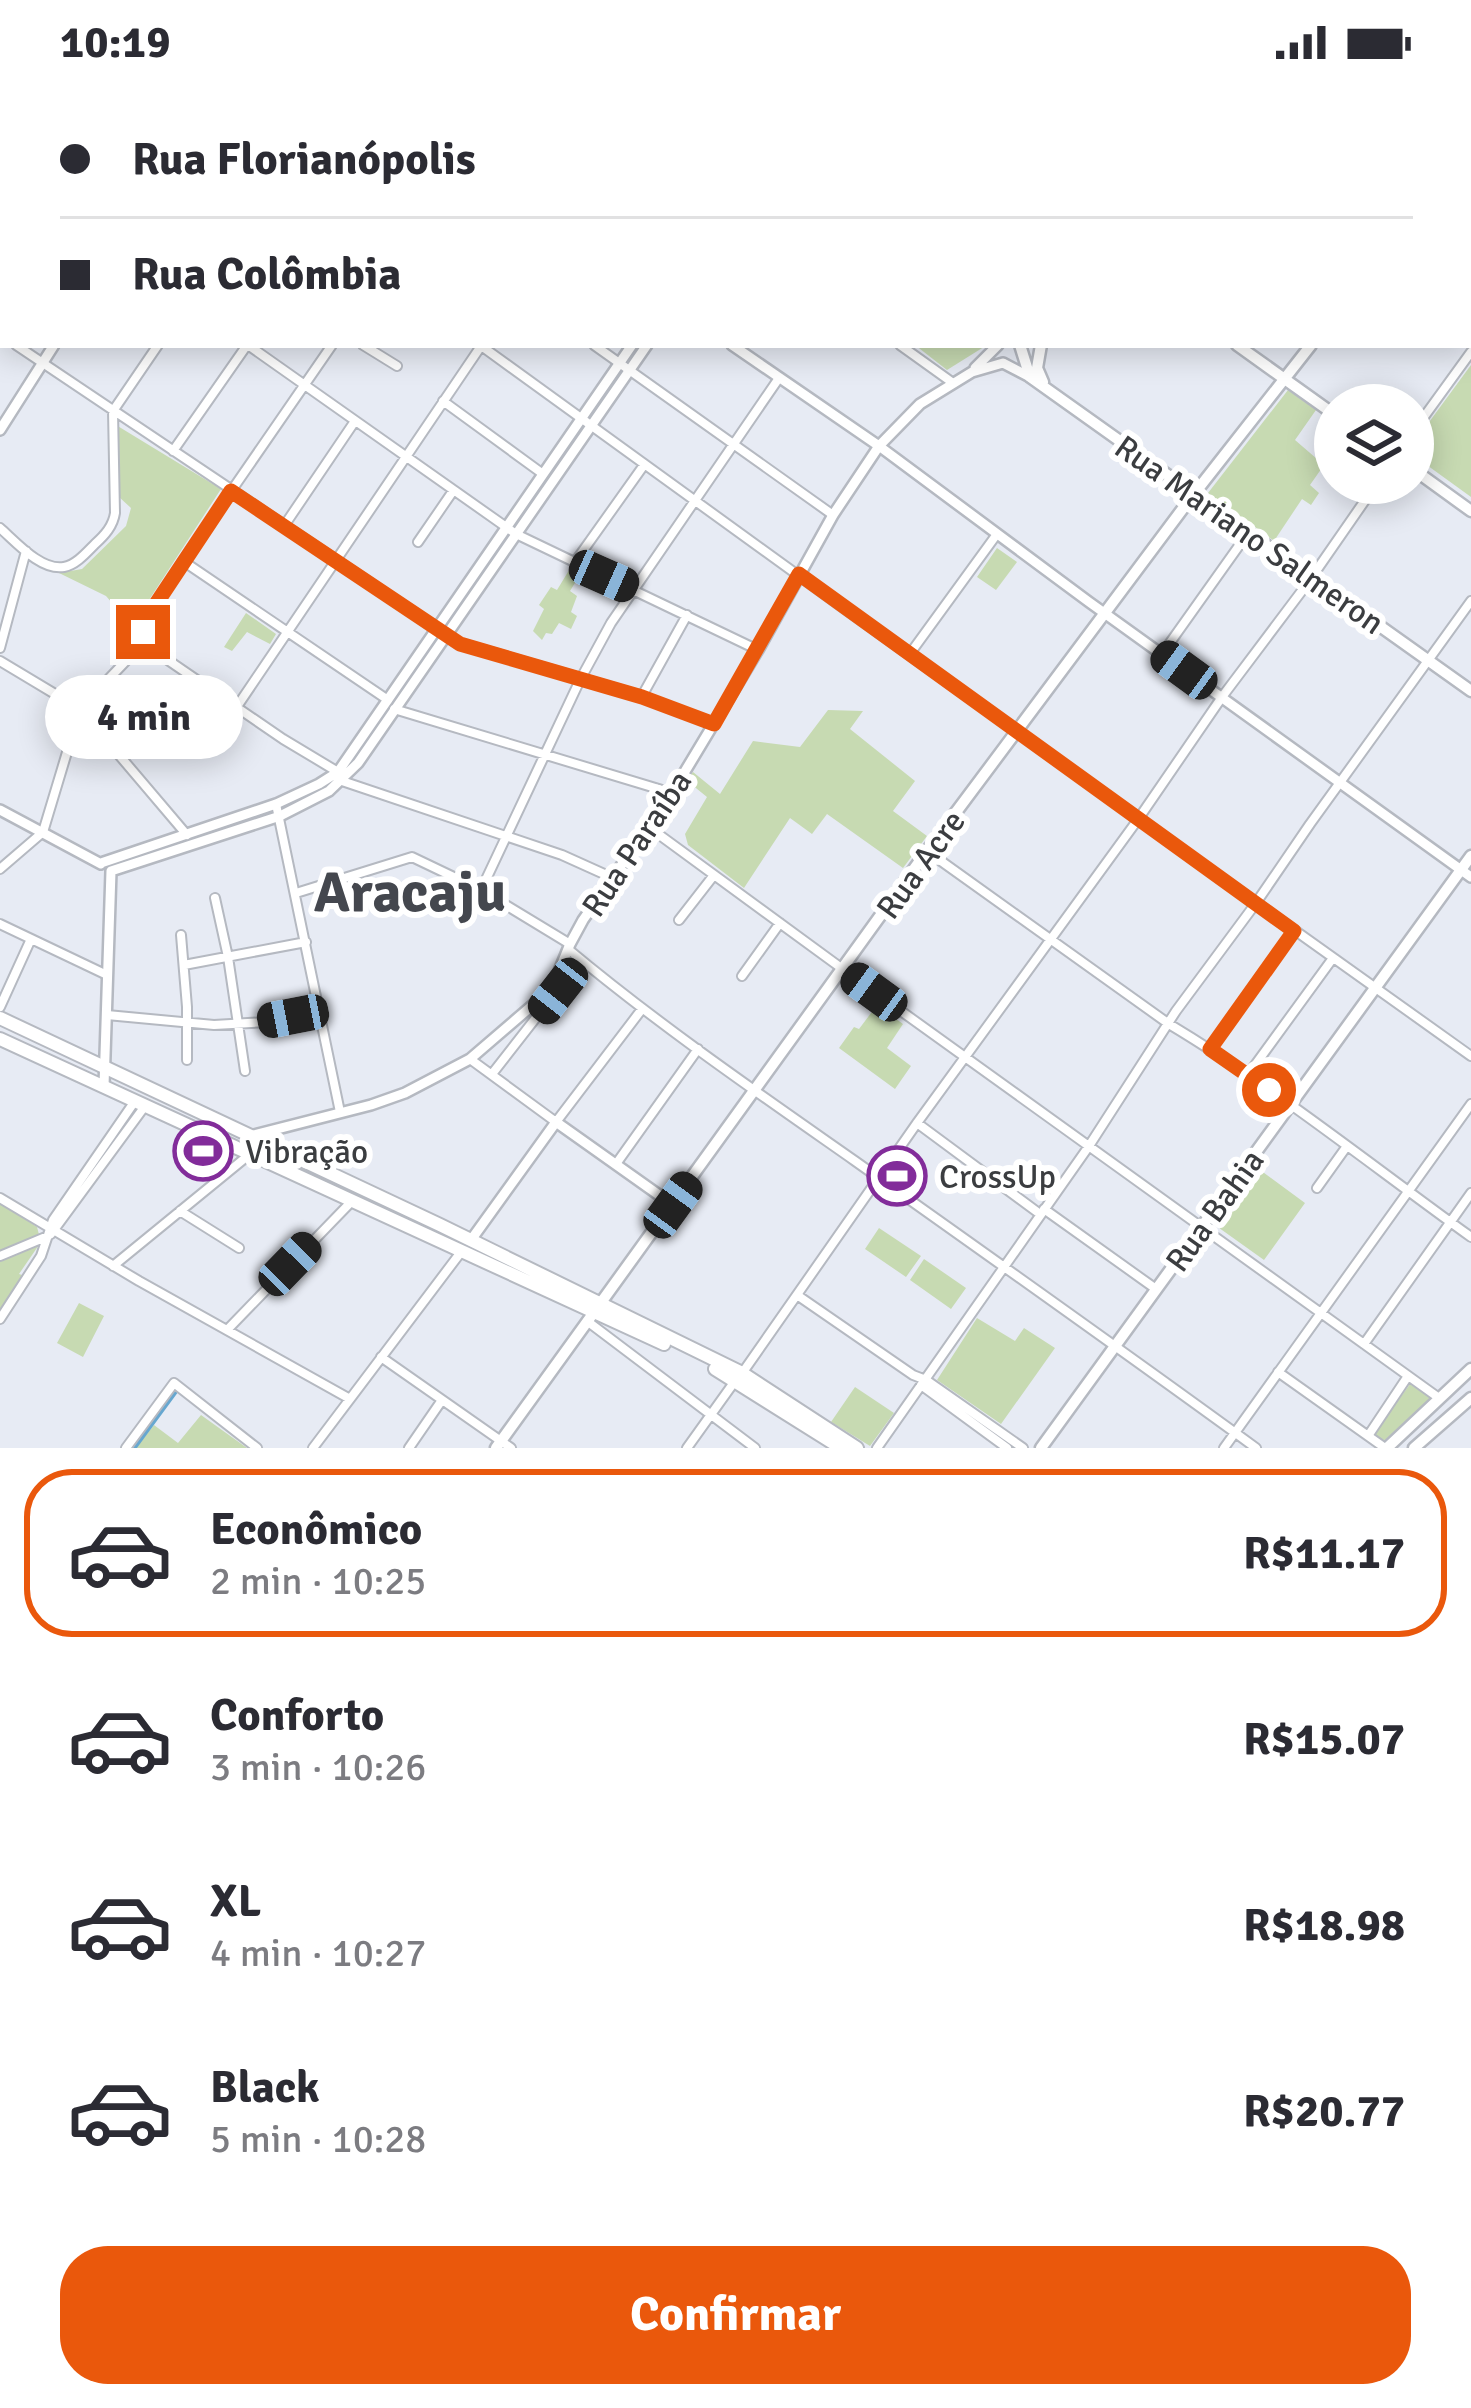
<!DOCTYPE html>
<html lang="pt">
<head>
<meta charset="utf-8">
<style>
  body { margin:0; font-family:Signika,sans-serif; background:#f7f7f7; color:#2b2b33; height:100vh; display:flex; flex-direction:column; font-size:45px; white-space:nowrap }
  * { box-sizing:border-box; margin:0 }
  p { font-size:39px; color:#7c7c81 }
  .icon { flex:none; width:66px; height:66px; fill:none; stroke:currentColor; stroke-width:2; stroke-linecap:round; stroke-linejoin:round }
  .map { position:relative; height:1364px; overflow:hidden }
  .drawer { display:flex; flex-direction:column; background:#fff; flex:1 }
  .drawer>* { flex:none }
  .top-card { position:absolute; left:0px; top:0px; width:1473px; height:264px; box-shadow:0 6px 30px #0003; display:grid; align-content:center; height:264px; padding:0 60px; background:#fff }
  .fabs { position:absolute; left:1314px; top:300px; display:grid; gap:24px }
  .fabs a { display:grid; place-items:center; width:120px; height:120px; border-radius:50%; background:#fff; box-shadow:0 6px 30px #0003; font-size:60px }
  .end { position:absolute; width:54px; height:54px; margin:-27px; border:15px solid #ea580c; background:#fff; box-shadow:0 0 0 6px #fff }
  .from { border-radius:50% }
  .bubble { position:absolute; height:84px; border-radius:42px; background:#fff; box-shadow:0 6px 30px #0003; font-size:39px; font-weight:700; line-height:84px; text-align:center }
  .car { position:absolute; width:36px; height:72px; margin:-36px -18px; border-radius:15px; box-shadow:0 0 9px 3px #0007; background:linear-gradient(#222 24%,#8ab4d8 0 40%,#222 0 76%,#8ab4d8 0 86%,#222 0) }
  .top-card b { display:flex; align-items:center; gap:42px; height:114px; font-size:45px }
  .top-card b+b { border-top:3px solid #e1e1e2 }
  .top-card i { width:30px; height:30px; background:#2b2b33 }
  ul { padding:21px 0 0; list-style:none }
  li { display:flex; align-items:center; gap:36px; height:168px; margin:0 24px 18px; padding:0 36px; border:6px solid transparent; border-radius:48px }
  li div { flex:1 }
  li b { display:block; font-size:45px }
  li em { font-style:normal; font-weight:700 }
  li.selected { border-color:#ea580c }
  li>.icon { width:108px; height:108px; stroke-width:1.5 }
  .action { display:flex; gap:24px; margin-top:auto; padding:24px 60px }
  .action a { flex:1; height:138px; border-radius:48px; background:#ea580c; color:#fff; font-size:48px; font-weight:700; line-height:138px; text-align:center }
  .status { display:flex; justify-content:space-between; align-items:center; height:84px; padding:0 60px; background:#fff; direction:ltr }
  .status svg { height:33px; fill:currentColor }
  .map>svg:first-child { display:block }
  .green { fill:#c7dab2 }
  .lines { fill:none; stroke-linecap:round; stroke-linejoin:round }
  .stream { stroke:#5987a5; stroke-width:3 }
  .canal { stroke:#66a7d0; stroke-width:8 }
  .minor-casing { stroke:#b5b9c1; stroke-width:12 }
  .tertiary-casing { stroke:#b5b9c1; stroke-width:14 }
  .secondary-casing { stroke:#b5b9c1; stroke-width:15 }
  .primary-casing { stroke:#b5b9c1; stroke-width:16 }
  .minor { stroke:#fff; stroke-width:8 }
  .tertiary { stroke:#fff; stroke-width:9 }
  .secondary { stroke:#fff; stroke-width:10 }
  .primary { stroke:#fff; stroke-width:12 }
  .route { stroke:#ea580c; stroke-width:15 }
  .labels { text-anchor:middle; stroke-width:12; stroke-linejoin:round; paint-order:stroke }
  .street-label { font-size:33px; fill:#3b3d40; stroke:#fff }
  .poi-label { font-size:33px; fill:#3b3d40; stroke:#fff; text-anchor:start }
  .town-label { font-size:57px; font-weight:bold; fill:#44474e; stroke:#fff }
</style>
</head>
<body>
<div class="status"><b>10:19</b><svg viewBox="0 0 49 12"><path d="M0 12V9h3v3zM5 12V6h3v6zM10 12V3h3v9zM15 12V0h3v12zM26 1h20v11H26zM47 4h2v5h-2z"/></svg></div>
<div class="map">
<svg width="1471" height="1364" viewBox="0 0 1471 1364">
  <rect width="100%" height="100%" fill="#e7ebf4"/>
  <path class="green" d="M 915,261 L 987,261 L 947,286 Z
    M 1471,281 L 1471,413 L 1413,371 L 1413,360 Z
    M 1288,306 L 1316,326 L 1295,356 L 1324,381 L 1310,401 L 1319,409 L 1311,421 L 1302,415 L 1274,457 L 1208,409 Z
    M 116,341 L 221,405 L 134,539 L 128,537 L 106,512 L 59,489 L 82,485 L 126,442 L 131,424 L 118,412 Z
    M 997,464 L 1017,478 L 996,506 L 977,493 Z
    M 571,483 L 581,489 L 570,507 L 577,512 L 571,528 L 577,532 L 571,545 L 559,539 L 552,550 L 546,549 L 542,556 L 533,547 L 544,525 L 539,521 L 551,503 L 557,506 Z
    M 246,529 L 276,550 L 270,560 L 247,548 L 232,567 L 224,563 Z
    M 828,626 L 863,627 L 850,645 L 915,697 L 893,727 L 927,752 L 903,784 L 827,730 L 812,750 L 790,734 L 744,804 L 688,761 L 685,750 L 707,713 L 686,696 L 693,688 L 720,710 L 753,657 L 800,663 Z
    M 877,921 L 903,940 L 887,964 L 911,982 L 895,1005 L 839,964 L 854,943 L 859,945 Z
    M 1256,1083 L 1305,1119 L 1264,1176 L 1215,1141 Z
    M 0,1119 L 37,1143 L 41,1158 L 19,1190 L 22,1191 L 0,1229 Z
    M 879,1144 L 921,1172 L 906,1193 L 865,1165 Z
    M 924,1175 L 966,1204 L 951,1225 L 910,1196 Z
    M 79,1219 L 104,1232 L 83,1273 L 57,1259 Z
    M 977,1234 L 1015,1257 L 1024,1244 L 1055,1264 L 1001,1340 L 937,1296 Z
    M 1410,1300 L 1432,1315 L 1385,1356 L 1378,1355 L 1375,1349 Z
    M 855,1303 L 894,1329 L 870,1362 L 831,1338 Z
    M 201,1331 L 247,1364 L 136,1364 L 154,1341 L 178,1359 Z"/>
  <g class="lines">
    <path class="stream" d="M 628,277 L 639,261
      M 589,333 L 620,288
      M 514,441 L 582,344
      M 493,471 L 507,451
      M 351,680 L 419,578"/>
    <path class="canal" d="M 132,1364 L 174,1307"/>
    <g class="minor-casing">
      <path id="minor" d="M 121,0 L 125,3
        M 540,0 L 544,3
        M 959,0 L 963,3
        M 1135,0 L 1139,3
        M 337,3 L 340,0
        M 508,3 L 510,0
        M 658,3 L 660,0
        M 835,3 L 837,0
        M 931,3 L 933,0
        M 1021,3 L 1023,0
        M 1182,3 L 1184,0
        M 1271,3 L 1273,0
        M 0,27 L 3,29
        M 0,150 L 3,152
        M 0,175 L 3,171
        M 1470,242 L 1471,243
        M 0,250 L 3,252
        M 16,261 L 460,559 L 642,612 L 714,640
        M 248,261 L 516,450 L 758,566
        M 363,261 L 397,282
        M 480,261 L 846,526 L 1471,972
        M 594,261 L 833,431
        M 900,261 L 953,299
        M 443,317 L 543,390
        M 1413,348 L 1471,268
        M 173,367 L 247,261
        M 284,442 L 355,337
        M 0,444 C 16,458 41,487 64,483 C 76,481 87,468 95,460 C 105,451 113,442 115,429 L 113,327 L 158,261
        M 418,458 L 453,407
        M 183,477 L 388,616
        M 575,478 L 644,381
        M 143,559 L 283,655 L 338,688
        M 0,564 L 26,467
        M 1162,570 L 1248,449
        M 909,571 L 997,450
        M 0,577 L 80,625 L 187,751
        M 642,612 L 687,531
        M 394,625 L 672,709
        M 213,658 L 481,262
        M 342,697 L 562,771 L 613,794
        M 276,720 L 340,1028
        M 650,744 L 844,886 L 1439,1314
        M 927,767 L 1169,940 C 1274,1003 1371,1081 1471,1153
        M 0,785 L 43,748 L 80,625 L 143,559 L 144,539 L 183,477 L 332,261
        M 481,806 L 580,596 L 611,539 L 779,294
        M 296,809 L 412,773 L 481,806 L 570,860
        M 215,814 L 228,873 L 245,987
        M 679,836 L 714,791
        M 0,840 L 107,891
        M 181,851 L 187,923 L 187,976
        M 568,865 C 659,941 758,1009 855,1077 C 989,1172 1123,1267 1256,1364
        M 184,881 L 306,858
        M 742,892 L 780,839
        M 0,923 L 31,855
        M 107,931 L 214,941 L 267,938 L 319,927
        M 1210,965 L 1294,847
        M 470,975 L 556,1038 L 642,925
        M 492,990 L 581,876
        M 1247,992 L 1333,874
        M 917,1039 L 1040,1130
        M 616,1080 L 698,965
        M 1317,1104 L 1347,1062
        M 0,1114 L 139,1197 L 350,1315
        M 1044,1125 L 1156,1205
        M 180,1127 L 239,1164
        M 51,1150 L 145,1022
        M 0,1172 L 48,1152
        M 113,1182 L 250,1070
        M 797,1211 L 913,1291 L 926,1296 L 1023,1364
        M 0,1235 L 41,1172 L 53,1136 L 135,1017
        M 587,1237 L 755,1364
        M 228,1245 L 352,1117
        M 1364,1260 L 1471,1109
        M 381,1273 L 511,1364
        M 743,1288 L 917,1039 L 1139,734 L 1222,613 L 1307,500 L 1377,399
        M 1278,1288 L 1385,1364
        M 921,1301 L 1007,1364
        M 1368,1352 L 1408,1292
        M 126,1364 L 174,1299 L 257,1364
        M 313,1364 L 461,1168
        M 409,1364 L 442,1316
        M 687,1364 L 735,1297
        M 877,1364 L 1089,1062 L 1176,927 L 1256,819 L 1310,740 L 1471,517
        M 1224,1364 L 1471,1020"/>
    </g>
    <g class="tertiary-casing">
      <path id="tertiary" d="M 369,0 L 373,3
        M 1379,0 L 1384,3
        M 230,3 L 232,0
        M 1362,3 L 1364,0
        M 732,261 L 879,362 L 1089,518 L 1471,793
        M 975,284 L 998,261
        M 0,346 L 54,261
        M 0,726 L 101,780
        M 101,779 L 276,720 L 319,700 L 338,688 L 632,261
        M 111,787 L 280,732 L 329,707 L 358,679 L 647,261
        M 104,1002 L 111,787
        M 250,1052 L 371,1021 L 405,1009 L 470,975 L 534,920 L 557,892 L 570,860 L 583,836 L 672,709 L 758,566 L 833,431 L 879,362 L 920,320 L 972,288 L 1003,279 L 1030,293
        M 471,1156 L 556,1038 L 673,1121"/>
    </g>
    <g class="secondary-casing">
      <path id="secondary" d="M 715,0 L 719,3
        M 740,0 L 744,3
        M 1470,63 L 1471,61
        M 1020,261 L 1030,293 L 1471,607
        M 1041,261 L 1037,284 L 1043,298
        M 1237,261 L 1335,331
        M 1413,385 L 1471,427
        M 496,1364 L 927,767 L 1187,419 L 1311,261
        M 1041,1364 L 1471,772
        M 1387,1364 L 1471,1285
        M 1414,1364 L 1471,1314"/>
    </g>
    <g class="primary-casing">
      <path id="primary" d="M 0,934 L 440,1141 L 742,1289 L 857,1364
        M 0,955 L 664,1260
        M 715,1285 L 841,1364"/>
    </g>
    <use href="#minor" class="minor"/>
    <use href="#tertiary" class="tertiary"/>
    <use href="#secondary" class="secondary"/>
    <use href="#primary" class="primary"/>
  </g>
  <g class="lines">
    <path class="route" d="M 143,548 L 144,538 L 231,407 L 460,560 L 642,613 L 714,640 L 799,490 L 1294,847 L 1210,965 L 1269,1006"/>
  </g>
  <defs>
    <g id="stadium-ring" transform="scale(3)"><circle r="9.5" fill="#fff" stroke="#822c9a" stroke-width="1.5"/><path d="M0-5a6.5 5 0 1 0 0 10a6.5 5 0 1 0 0-10ZM-3.5-1.8h7v3.6h-7Z" fill="#822c9a"/></g>
  </defs>
  <g fill-rule="evenodd">
    <use href="#stadium-ring" x="203" y="1067"/>
    <use href="#stadium-ring" x="897" y="1092"/>
  </g>
  <g class="labels">
    <g class="street-label">
      <text transform="translate(1250 450) rotate(35)" y="12">Rua Mariano Salmeron</text>
      <text transform="translate(636 759) rotate(-56)" y="12">Rua Paraíba</text>
      <text transform="translate(920 780) rotate(-54)" y="12">Rua Acre</text>
      <text transform="translate(1214 1126) rotate(-54)" y="12">Rua Bahia</text>
    </g>
    <g class="poi-label">
      <text x="245" y="1079">Vibração</text>
      <text x="939" y="1104">CrossUp</text>
    </g>
    <g class="town-label">
      <text x="410" y="827">Aracaju</text>
    </g>
  </g>
</svg>
<div class="fabs">
<a><svg class="icon" aria-label="layers" viewBox="0 0 24 24"><path d="M12 4l9 5-9 5-9-5zM3 14l9 5 9-5"/></svg></a>
</div>
<i class="end from" style="left:1269px;top:1006px"></i>
<i class="end" style="left:143px;top:548px"></i>
<div class="bubble" style="left:45px;top:591px;width:198px">4 min</div>
<i class="car" style="left:604px;top:492px;rotate:114deg"></i>
<i class="car" style="left:1184px;top:586px;rotate:306deg"></i>
<i class="car" style="left:558px;top:907px;rotate:218deg"></i>
<i class="car" style="left:874px;top:908px;rotate:306deg"></i>
<i class="car" style="left:293px;top:932px;rotate:259deg"></i>
<i class="car" style="left:673px;top:1121px;rotate:36deg"></i>
<i class="car" style="left:290px;top:1180px;rotate:44deg"></i>
<div class="top-card">
<b><i class="from"></i>Rua Florianópolis</b>
<b><i></i>Rua Colômbia</b>
</div>
</div>
<section class="drawer">
<ul>
<li class="selected"><svg class="icon" aria-label="car" viewBox="0 0 24 24"><path d="M5 17H2v-5l4-1 3-4h7l3 4 3 1v5h-3M9 17h6M6 11h13"/><circle cx="7" cy="17" r="2"/><circle cx="17" cy="17" r="2"/></svg><div><b>Econômico</b><p>2 min · 10:25</p></div><em>R$11.17</em></li>
<li><svg class="icon" aria-label="car" viewBox="0 0 24 24"><path d="M5 17H2v-5l4-1 3-4h7l3 4 3 1v5h-3M9 17h6M6 11h13"/><circle cx="7" cy="17" r="2"/><circle cx="17" cy="17" r="2"/></svg><div><b>Conforto</b><p>3 min · 10:26</p></div><em>R$15.07</em></li>
<li><svg class="icon" aria-label="car" viewBox="0 0 24 24"><path d="M5 17H2v-5l4-1 3-4h7l3 4 3 1v5h-3M9 17h6M6 11h13"/><circle cx="7" cy="17" r="2"/><circle cx="17" cy="17" r="2"/></svg><div><b>XL</b><p>4 min · 10:27</p></div><em>R$18.98</em></li>
<li><svg class="icon" aria-label="car" viewBox="0 0 24 24"><path d="M5 17H2v-5l4-1 3-4h7l3 4 3 1v5h-3M9 17h6M6 11h13"/><circle cx="7" cy="17" r="2"/><circle cx="17" cy="17" r="2"/></svg><div><b>Black</b><p>5 min · 10:28</p></div><em>R$20.77</em></li>
</ul>
<div class="action"><a>Confirmar</a></div>
</section>
</body>
</html>
